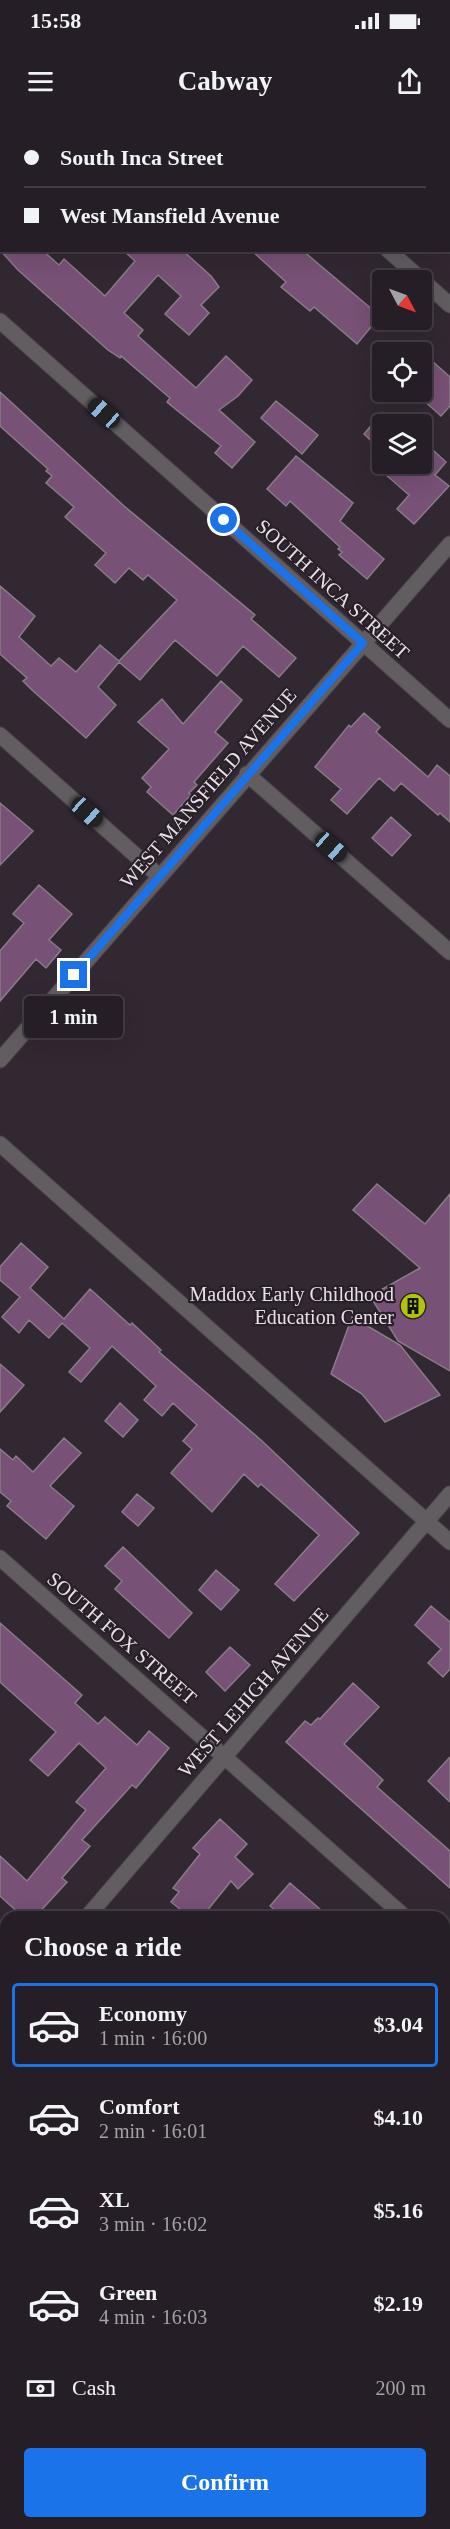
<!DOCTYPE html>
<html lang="en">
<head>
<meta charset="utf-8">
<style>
  body { margin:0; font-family:Georgia,serif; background:#2e272e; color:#f1f3f6; height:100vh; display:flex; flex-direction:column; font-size:22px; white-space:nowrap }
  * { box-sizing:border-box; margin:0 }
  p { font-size:20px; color:#a4a2a7 }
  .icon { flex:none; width:33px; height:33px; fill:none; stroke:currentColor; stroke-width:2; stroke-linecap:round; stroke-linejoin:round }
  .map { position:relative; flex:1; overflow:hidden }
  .side { position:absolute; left:0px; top:1791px; width:450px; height:618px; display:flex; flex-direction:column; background:#261e26; border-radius:18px 18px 0 0; box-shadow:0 6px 24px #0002,0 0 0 2px #423c43 }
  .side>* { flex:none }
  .guide { position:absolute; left:0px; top:0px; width:450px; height:132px; box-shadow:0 6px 24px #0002,0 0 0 2px #423c43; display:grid; align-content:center; height:132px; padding:0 24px; background:#261e26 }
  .needle { width:39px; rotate:131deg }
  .buttons { position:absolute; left:372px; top:150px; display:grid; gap:12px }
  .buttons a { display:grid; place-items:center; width:60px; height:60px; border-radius:6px; background:#261e26; box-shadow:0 6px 24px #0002,0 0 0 2px #423c43; font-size:30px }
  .end { position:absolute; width:27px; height:27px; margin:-14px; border:8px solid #1a73e8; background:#fff; box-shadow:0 0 0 3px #fff }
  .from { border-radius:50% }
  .bubble { position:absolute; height:42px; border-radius:6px; background:#261e26; box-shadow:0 6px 24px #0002,0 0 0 2px #423c43; font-size:20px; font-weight:600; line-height:42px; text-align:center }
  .car { position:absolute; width:18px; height:36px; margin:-18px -9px; border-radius:8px; box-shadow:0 0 4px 2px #0007; background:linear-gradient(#222 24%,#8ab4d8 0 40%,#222 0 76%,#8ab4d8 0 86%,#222 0) }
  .guide b { display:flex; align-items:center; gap:21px; height:57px; font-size:22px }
  .guide b+b { border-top:2px solid #423c43 }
  .guide i { width:15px; height:15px; background:#f1f3f6 }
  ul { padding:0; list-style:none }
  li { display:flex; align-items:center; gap:18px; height:84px; margin:0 12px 9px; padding:0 12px; border:3px solid transparent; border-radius:6px }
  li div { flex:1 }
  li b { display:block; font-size:22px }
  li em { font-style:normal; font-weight:600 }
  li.on { border-color:#1a73e8 }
  li>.icon { width:54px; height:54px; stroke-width:1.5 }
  h2 { padding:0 24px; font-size:27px; line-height:72px }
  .pay { display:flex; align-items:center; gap:15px; height:66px; padding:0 24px; font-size:22px }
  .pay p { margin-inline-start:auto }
  .cta { display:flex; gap:12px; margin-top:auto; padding:12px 24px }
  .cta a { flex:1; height:69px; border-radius:6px; background:#1a73e8; color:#fff; font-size:24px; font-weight:600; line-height:69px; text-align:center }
  .status { display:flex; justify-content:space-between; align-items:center; height:42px; padding:0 30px; background:#261e26; direction:ltr }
  .status svg { height:16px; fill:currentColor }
  header { display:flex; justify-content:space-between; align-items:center; height:78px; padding:0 24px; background:#261e26; font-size:27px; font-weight:600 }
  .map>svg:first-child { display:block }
  .building { fill:#775176; stroke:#887c87; stroke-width:1.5 }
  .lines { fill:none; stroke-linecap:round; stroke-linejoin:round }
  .minor-casing { stroke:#4f454f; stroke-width:17 }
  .tertiary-casing { stroke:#4f454f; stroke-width:17 }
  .minor { stroke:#625d61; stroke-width:15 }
  .tertiary { stroke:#625d61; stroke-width:15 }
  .route { stroke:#1a73e8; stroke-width:8 }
  .labels { text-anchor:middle; stroke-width:4.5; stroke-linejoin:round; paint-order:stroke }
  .street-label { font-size:20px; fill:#e7e0e6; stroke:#281f28 }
  .poi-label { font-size:20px; fill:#e7e0e6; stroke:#281f28; text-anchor:end }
</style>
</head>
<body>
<div class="status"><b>15:58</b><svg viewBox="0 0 49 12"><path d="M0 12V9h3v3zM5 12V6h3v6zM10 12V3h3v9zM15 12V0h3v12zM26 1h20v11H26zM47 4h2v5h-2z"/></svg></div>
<header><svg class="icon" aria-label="menu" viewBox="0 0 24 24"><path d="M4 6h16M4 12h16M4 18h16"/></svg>Cabway<svg class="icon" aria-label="share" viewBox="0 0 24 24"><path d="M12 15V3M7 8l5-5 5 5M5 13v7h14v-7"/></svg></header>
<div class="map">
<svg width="450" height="2409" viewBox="0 0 450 2409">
  <rect width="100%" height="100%" fill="#322832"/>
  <path class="building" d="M 0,130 L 42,130 L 59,145 L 64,139 L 105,176 L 135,141 L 123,130 L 182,130 L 211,156 L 219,167 L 201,185 L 209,193 L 189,215 L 165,194 L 181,176 L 158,155 L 124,193 L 143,210 L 138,216 L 196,268 L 226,236 L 252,260 L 238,276 L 219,290 L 255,322 L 232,348 L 215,333 L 221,326 L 167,282 L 170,278 L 121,236 L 120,238 L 108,230 L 18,150 Z
    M 251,130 L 302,130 L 380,196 L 357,224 L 314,187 L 310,191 L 281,167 L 286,162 Z
    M 422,232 L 450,257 L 450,286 L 441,296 L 422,279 Z
    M 0,272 L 124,386 L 255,495 L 251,499 L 296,538 L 279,557 L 243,526 L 217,556 L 175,520 L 140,560 L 119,542 L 98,567 L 116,585 L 86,618 L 32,570 L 23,561 L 27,558 L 0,534 L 0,466 L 35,496 L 19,517 L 51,546 L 59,538 L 76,552 L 100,525 L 119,541 L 177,480 L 148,455 L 143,460 L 129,448 L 115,463 L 95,445 L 106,433 L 65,397 L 74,387 L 46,363 L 52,356 L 46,351 L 48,349 L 0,306 Z
    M 276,281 L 318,315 L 302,334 L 261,298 Z
    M 382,293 L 382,331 L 364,314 Z
    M 422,320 L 446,342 L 435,355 L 449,366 L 414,404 L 397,389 L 409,375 L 385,354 L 395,344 L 422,344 Z
    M 296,336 L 353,383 L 340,401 L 384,439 L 367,459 L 339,435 L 342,432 L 338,429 L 340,427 L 290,381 L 286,386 L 267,369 Z
    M 221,561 L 242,580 L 215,612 L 228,623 L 194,662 L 197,665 L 189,673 L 191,675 L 173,695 L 147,672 L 151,667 L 142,658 L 169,629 L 138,602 L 162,579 L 183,604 Z
    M 364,593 L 380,607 L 376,612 L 428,657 L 437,645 L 450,656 L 450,702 L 440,693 L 438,695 L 401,663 L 394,671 L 379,658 L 347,694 L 331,680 L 341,669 L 315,647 L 349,605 L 351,607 Z
    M 0,683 L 33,711 L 0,745 Z
    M 391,697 L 411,715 L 392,736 L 372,718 Z
    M 39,765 L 72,794 L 49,820 L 61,830 L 46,848 L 36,839 L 0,881 L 0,831 L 24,803 L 13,794 Z
    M 377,1064 L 425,1104 L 450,1074 L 450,1251 L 398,1221 L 370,1176 L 420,1148 L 353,1090 Z
    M 21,1123 L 48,1147 L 30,1168 L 64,1199 L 90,1169 L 130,1205 L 132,1203 L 161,1230 L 159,1232 L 262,1321 L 359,1413 L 294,1481 L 275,1464 L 319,1415 L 261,1364 L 258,1367 L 244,1354 L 212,1392 L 171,1353 L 192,1329 L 183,1321 L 197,1305 L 173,1283 L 162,1296 L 144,1280 L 156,1266 L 112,1226 L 81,1262 L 69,1252 L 90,1228 L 62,1203 L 49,1218 L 29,1200 L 19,1213 L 2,1197 L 20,1177 L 0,1160 L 0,1147 Z
    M 352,1197 L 400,1225 L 440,1275 L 385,1302 L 362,1274 L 331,1254 Z
    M 0,1244 L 24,1265 L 0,1292 Z
    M 120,1283 L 138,1300 L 123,1317 L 105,1301 Z
    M 64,1318 L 81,1333 L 50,1366 L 74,1386 L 46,1419 L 7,1386 L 11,1381 L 0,1372 L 0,1329 L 13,1340 L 16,1336 L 33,1352 Z
    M 137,1374 L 154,1388 L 138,1406 L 122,1392 Z
    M 123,1427 L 192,1493 L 169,1518 L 115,1469 L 122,1461 L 105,1446 Z
    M 216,1450 L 239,1470 L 221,1490 L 199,1470 Z
    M 431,1486 L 450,1502 L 450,1549 L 443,1557 L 428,1543 L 441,1529 L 415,1505 Z
    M 0,1503 L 82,1575 L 75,1583 L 98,1604 L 105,1597 L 137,1625 L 149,1611 L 169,1628 L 136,1668 L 132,1665 L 82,1720 L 90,1726 L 62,1758 L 67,1762 L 35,1797 L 23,1797 L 0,1776 L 0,1736 L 27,1761 L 86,1690 L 76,1682 L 106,1648 L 79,1623 L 48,1656 L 30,1640 L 56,1612 L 0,1562 Z
    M 230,1527 L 250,1545 L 225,1571 L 206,1552 Z
    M 353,1563 L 379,1587 L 344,1624 L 383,1660 L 377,1667 L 450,1731 L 450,1768 L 286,1622 L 305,1601 L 311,1605 L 318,1598 L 320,1599 Z
    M 450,1637 L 450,1682 L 428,1661 Z
    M 220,1699 L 247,1724 L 235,1737 L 253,1754 L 238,1769 L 231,1761 L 202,1797 L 190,1797 L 171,1782 L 179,1772 L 173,1768 L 200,1734 L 193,1728 Z
    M 290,1763 L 329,1797 L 283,1797 L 270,1786 Z"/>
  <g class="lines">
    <g class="minor-casing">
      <path id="minor" d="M 240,0 L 242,2
        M 388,130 L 450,185
        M 0,201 L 450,600
        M 0,615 L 159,756
        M 247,654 L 450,832
        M 0,940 L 450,424
        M 0,1024 L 450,1422
        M 0,1438 L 405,1797
        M 87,1797 L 450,1374
        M 444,1832 L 450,1837
        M 0,1871 L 6,1877
        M 0,1898 L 6,1891
        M 444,2245 L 450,2250
        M 0,2283 L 6,2288
        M 136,2403 L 143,2409"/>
    </g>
    <g class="tertiary-casing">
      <path id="tertiary" d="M 444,2337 L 450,2330
        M 381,2409 L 386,2403"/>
    </g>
    <use href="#minor" class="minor"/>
    <use href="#tertiary" class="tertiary"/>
  </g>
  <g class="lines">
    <path class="route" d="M 74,855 L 363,523 L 224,400"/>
  </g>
  <defs>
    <g id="building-disc" transform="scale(1.35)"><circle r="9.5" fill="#afc506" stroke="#281f28"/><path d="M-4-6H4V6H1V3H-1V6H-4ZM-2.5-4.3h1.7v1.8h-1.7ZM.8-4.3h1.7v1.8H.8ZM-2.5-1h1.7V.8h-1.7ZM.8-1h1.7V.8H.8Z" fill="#111"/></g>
  </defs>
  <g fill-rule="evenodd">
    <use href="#building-disc" x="413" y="1186"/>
  </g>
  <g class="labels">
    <g class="street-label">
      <text transform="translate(333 469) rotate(42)" y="7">SOUTH INCA STREET</text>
      <text transform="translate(208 668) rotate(-49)" y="7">WEST MANSFIELD AVENUE</text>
      <text transform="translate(122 1518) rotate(41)" y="7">SOUTH FOX STREET</text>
      <text transform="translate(253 1572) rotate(-49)" y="7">WEST LEHIGH AVENUE</text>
    </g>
    <g class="poi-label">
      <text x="394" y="1181">Maddox Early Childhood<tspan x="394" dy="23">Education Center</tspan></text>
    </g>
  </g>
</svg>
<div class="buttons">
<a><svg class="needle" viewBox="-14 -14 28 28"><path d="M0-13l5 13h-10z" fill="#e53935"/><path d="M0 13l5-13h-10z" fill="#a4a2a7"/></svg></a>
<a><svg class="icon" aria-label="locate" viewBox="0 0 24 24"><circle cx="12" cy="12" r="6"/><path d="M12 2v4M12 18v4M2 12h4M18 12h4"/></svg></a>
<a><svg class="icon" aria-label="layers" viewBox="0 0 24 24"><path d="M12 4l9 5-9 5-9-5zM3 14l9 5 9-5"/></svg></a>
</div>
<i class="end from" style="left:224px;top:400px"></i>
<i class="end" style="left:74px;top:855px"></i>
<div class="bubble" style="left:24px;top:876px;width:99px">1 min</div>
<i class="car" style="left:104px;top:293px;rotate:311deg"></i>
<i class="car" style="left:87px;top:692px;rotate:132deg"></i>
<i class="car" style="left:331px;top:727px;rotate:131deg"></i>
<div class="guide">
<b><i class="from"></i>South Inca Street</b>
<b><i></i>West Mansfield Avenue</b>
</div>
<section class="side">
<h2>Choose a ride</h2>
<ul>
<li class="on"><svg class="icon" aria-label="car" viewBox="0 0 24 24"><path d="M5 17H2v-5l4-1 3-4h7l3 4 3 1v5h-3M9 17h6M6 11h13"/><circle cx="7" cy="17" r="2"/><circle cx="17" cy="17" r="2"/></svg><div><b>Economy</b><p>1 min · 16:00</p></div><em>$3.04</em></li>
<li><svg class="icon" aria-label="car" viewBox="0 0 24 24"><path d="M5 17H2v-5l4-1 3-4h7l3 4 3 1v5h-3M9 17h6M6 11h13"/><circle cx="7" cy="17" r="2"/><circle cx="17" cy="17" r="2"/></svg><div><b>Comfort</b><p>2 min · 16:01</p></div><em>$4.10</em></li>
<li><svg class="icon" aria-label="car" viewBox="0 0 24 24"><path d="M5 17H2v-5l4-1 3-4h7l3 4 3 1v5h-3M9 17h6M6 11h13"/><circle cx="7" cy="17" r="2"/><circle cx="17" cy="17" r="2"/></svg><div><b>XL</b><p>3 min · 16:02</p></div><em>$5.16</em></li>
<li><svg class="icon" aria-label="car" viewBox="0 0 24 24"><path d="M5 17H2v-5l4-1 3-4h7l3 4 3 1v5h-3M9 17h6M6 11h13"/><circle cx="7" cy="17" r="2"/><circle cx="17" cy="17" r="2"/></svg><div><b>Green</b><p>4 min · 16:03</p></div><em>$2.19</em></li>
</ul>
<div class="pay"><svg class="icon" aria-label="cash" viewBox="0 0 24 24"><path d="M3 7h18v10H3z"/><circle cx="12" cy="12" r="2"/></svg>Cash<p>200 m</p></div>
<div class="cta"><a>Confirm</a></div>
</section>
</div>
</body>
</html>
